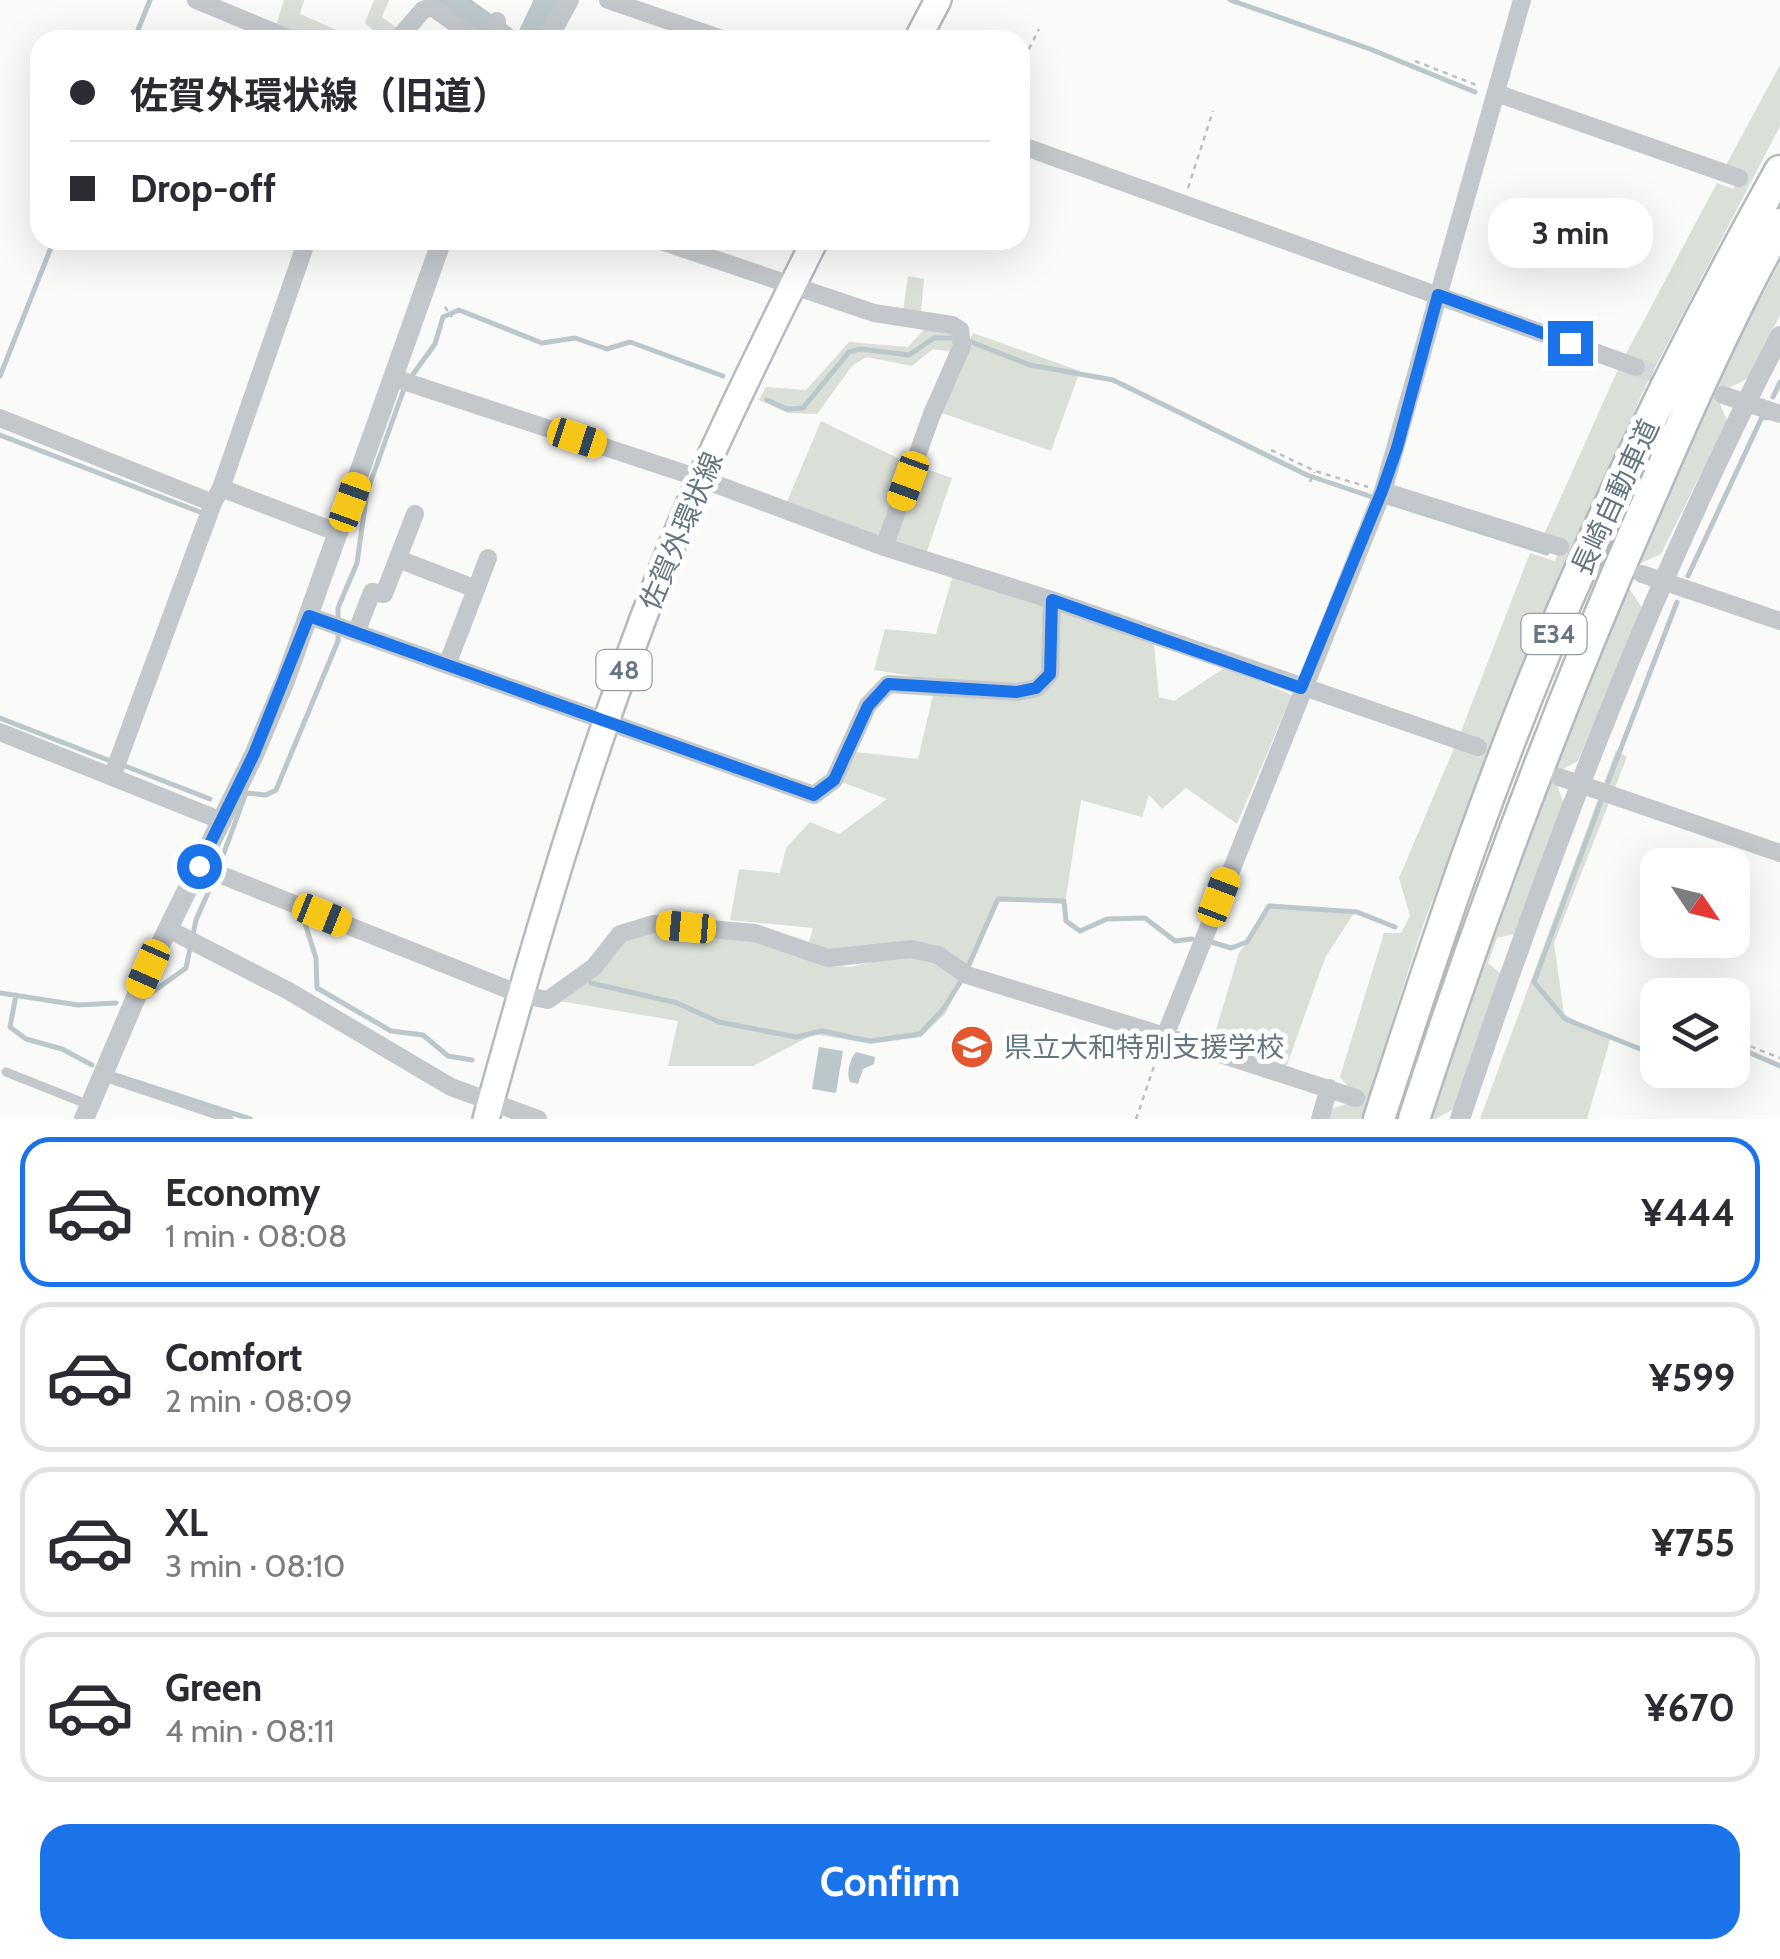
<!DOCTYPE html>
<html lang="en">
<head>
<meta charset="utf-8">
<style>
  body { margin:0; font-family:Cabin,"Noto Sans JP",sans-serif; background:#f2f2f3; color:#2b2b33; height:100vh; display:flex; flex-direction:column; font-size:38px; white-space:nowrap }
  * { box-sizing:border-box; margin:0 }
  p { font-size:32px; color:#7c7c81 }
  .icon { flex:none; width:55px; height:55px; fill:none; stroke:currentColor; stroke-width:2; stroke-linecap:round; stroke-linejoin:round }
  .map { position:relative; height:1119px; overflow:hidden }
  .side { display:flex; flex-direction:column; background:#fff; flex:1 }
  .side>* { flex:none }
  .banner { position:absolute; left:30px; top:30px; width:1000px; height:220px; border-radius:30px; box-shadow:0 10px 40px #0002; display:grid; align-content:center; height:220px; padding:0 40px; background:#fff }
  .needle { width:65px; rotate:125deg }
  .fabs { position:absolute; left:1640px; top:848px; display:grid; gap:20px }
  .fabs a { display:grid; place-items:center; width:110px; height:110px; border-radius:20px; background:#fff; box-shadow:0 10px 40px #0002; font-size:50px }
  .end { position:absolute; width:45px; height:45px; margin:-22px; border:12px solid #1a73e8; background:#fff; box-shadow:0 0 0 5px #fff }
  .from { border-radius:50% }
  .bubble { position:absolute; height:70px; border-radius:30px; background:#fff; box-shadow:0 10px 40px #0002; font-size:32px; font-weight:700; line-height:70px; text-align:center }
  .car { position:absolute; width:30px; height:60px; margin:-30px -15px; border-radius:12px; box-shadow:0 0 8px 2px #0007; background:linear-gradient(#f5c518 24%,#345 0 40%,#f5c518 0 76%,#345 0 86%,#f5c518 0) }
  .banner b { display:flex; align-items:center; gap:35px; height:95px; font-size:38px }
  .banner b+b { border-top:2px solid #e1e1e2 }
  .banner i { width:25px; height:25px; background:#2b2b33 }
  ul { padding:18px 0 0; list-style:none }
  li { display:flex; align-items:center; gap:30px; height:150px; margin:0 20px 15px; padding:0 20px; border:5px solid #e1e1e2; border-radius:30px }
  li div { flex:1 }
  li b { display:block; font-size:38px }
  li em { font-style:normal; font-weight:700 }
  li.selected { border-color:#1a73e8 }
  li>.icon { width:90px; height:90px; stroke-width:1.5 }
  .cta { display:flex; gap:20px; margin-top:auto; padding:20px 40px }
  .cta a { flex:1; height:115px; border-radius:30px; background:#1a73e8; color:#fff; font-size:40px; font-weight:700; line-height:115px; text-align:center }
  .map>svg:first-child { display:block }
  .green { fill:#dadfd7 }
  .water { fill:#bbc7cb }
  .lines { fill:none; stroke-linecap:round; stroke-linejoin:round }
  .stream { stroke:#bbc7cb; stroke-width:5 }
  .river { stroke:#bbc7cb; stroke-width:28 }
  .minor-tunnel { stroke:#d5d9db; stroke-width:18; stroke-dasharray:18 9; stroke-linecap:butt }
  .primary-casing { stroke:#b5babe; stroke-width:30 }
  .motorway-casing { stroke:#b4b9bd; stroke-width:35 }
  .path { stroke:#bbbfc2; stroke-width:2.5; stroke-dasharray:5 5; stroke-linecap:butt }
  .service { stroke:#c3c8cc; stroke-width:9 }
  .minor { stroke:#c3c8cc; stroke-width:18 }
  .tertiary { stroke:#c3c8cc; stroke-width:20 }
  .primary { stroke:#fff; stroke-width:25 }
  .motorway { stroke:#fff; stroke-width:30 }
  .route { stroke:#1a73e8; stroke-width:12 }
  .labels { text-anchor:middle; stroke-width:10; stroke-linejoin:round; paint-order:stroke }
  .shield { fill:#fff; stroke:#939fa8; stroke-width:2.5 }
  .shield-label { font-size:25px; font-weight:bold; fill:#657683 }
  .street-label { font-size:28px; fill:#657683; stroke:#fff }
  .poi-label { font-size:28px; fill:#657683; stroke:#fff; text-anchor:start }
</style>
</head>
<body>
<div class="map">
<svg width="1780" height="1119" viewBox="0 0 1780 1119">
  <rect width="100%" height="100%" fill="#fafaf8"/>
  <path class="green" d="M 284,0 L 304,0 L 300,14 L 359,40 L 309,40 L 276,26 Z
    M 374,0 L 389,0 L 382,17 L 402,32 L 382,38 L 365,23 Z
    M 1780,65 L 1780,126 L 1645,387 L 1541,624 L 1423,925 L 1361,1119 L 1328,1119 L 1331,1109 L 1359,1100 L 1340,1077 L 1384,933 L 1401,933 L 1410,916 L 1399,878 L 1460,734 L 1530,553 L 1555,561 L 1563,543 L 1543,537 L 1619,367 L 1717,183 L 1733,189 L 1742,174 L 1726,165 Z
    M 1780,262 L 1780,315 L 1749,378 L 1716,394 L 1727,421 L 1661,554 L 1639,564 L 1629,588 L 1642,608 L 1578,761 L 1553,774 L 1564,804 L 1514,934 L 1497,938 L 1488,963 L 1502,975 L 1454,1109 L 1435,1119 L 1422,1119 L 1513,858 L 1707,400 Z
    M 908,276 L 924,279 L 921,314 L 903,311 Z
    M 925,328 L 953,330 L 954,352 L 933,349 L 912,366 L 866,357 L 852,366 L 817,414 L 788,413 L 759,400 L 766,387 L 806,390 L 849,342 L 908,347 Z
    M 973,333 L 1080,371 L 1051,451 L 939,412 Z
    M 821,421 L 908,463 L 881,538 L 786,504 Z
    M 918,466 L 952,478 L 926,554 L 889,541 Z
    M 953,575 L 1154,644 L 1159,697 L 1174,701 L 1226,667 L 1292,695 L 1237,824 L 1186,788 L 1162,809 L 1149,795 L 1142,817 L 1081,800 L 1065,904 L 998,898 L 966,966 L 941,952 L 827,951 L 808,945 L 813,928 L 730,920 L 739,869 L 780,873 L 786,848 L 810,822 L 839,834 L 887,799 L 839,781 L 856,752 L 918,759 L 934,691 L 1018,693 L 874,670 L 885,629 L 936,634 Z
    M 1616,750 L 1627,757 L 1554,943 L 1564,1014 L 1610,1040 L 1587,1119 L 1480,1119 Z
    M 1272,907 L 1354,913 L 1325,958 L 1286,1068 L 1212,1043 L 1239,953 Z
    M 657,930 L 755,938 L 832,966 L 851,967 L 909,953 L 938,959 L 962,981 L 946,1013 L 921,1037 L 871,1044 L 814,1034 L 753,1066 L 668,1066 L 678,1021 L 560,1001 L 624,938 Z"/>
  <path class="water" d="M 819,1047 L 843,1051 L 836,1093 L 812,1089 Z
    M 856,1052 L 875,1057 L 874,1064 L 863,1069 L 858,1084 L 850,1082 C 846,1074 850,1058 856,1052 Z"/>
  <g class="lines">
    <path class="stream" d="M 1230,0 L 1370,49 L 1475,92
      M 134,40 L 150,0
      M 966,340 L 1030,365 L 1113,380 L 1307,475 L 1372,497
      M 0,376 L 54,240
      M 411,377 L 435,344 L 443,317 L 459,310 L 542,343 L 575,338 L 607,349 L 630,342 L 723,376
      M 1773,397 L 1780,382
      M 767,400 L 787,409 L 803,408 L 849,352 L 860,349 L 909,355 L 934,338 L 956,338
      M 0,435 L 200,512
      M 1387,502 L 1547,553
      M 1688,576 L 1762,417 L 1768,418
      M 338,619 L 338,608 L 357,563 L 367,492 L 405,386
      M 0,718 L 108,760
      M 125,766 L 210,799
      M 1608,782 L 1677,602
      M 1601,801 L 1534,982 L 1565,1019 L 1653,1054 L 1658,1053
      M 218,869 L 246,793 L 266,795 L 276,790 L 338,641 L 338,630
      M 302,914 L 316,958 L 317,988 L 391,1031 L 423,1035 L 448,1056 L 472,1060
      M 1208,941 L 1231,948 L 1247,942 L 1269,906 L 1357,912 L 1395,927
      M 968,967 L 998,899 L 1064,901 L 1066,921 L 1080,931 L 1107,919 L 1145,918 L 1175,941 L 1192,939
      M 591,983 L 677,1003 L 719,1022 L 796,1037 L 822,1031 L 870,1041 L 920,1034 L 944,1008 L 961,981
      M 0,993 L 78,1005 L 116,1003
      M 16,995 L 10,1027 L 26,1039 L 62,1049 L 92,1065
      M 147,996 L 186,968 L 196,920 L 214,879
      M 1732,1045 L 1780,1066
      M 115,1075 L 250,1119"/>
    <path class="river" d="M 447,0 L 504,40
      M 530,40 L 549,0"/>
    <path class="minor-tunnel" d="M 1636,367 L 1678,381"/>
    <g class="primary-casing">
      <path id="primary" d="M 917,40 L 938,0
        M 486,1119 C 536,937 590,753 659,577 C 704,463 760,351 815,240"/>
    </g>
    <g class="motorway-casing">
      <path id="motorway" d="M 1379,1119 C 1440,930 1504,739 1586,557 C 1645,425 1710,296 1780,171
        M 1414,1119 C 1482,911 1559,705 1647,504 C 1688,409 1730,314 1780,224"/>
    </g>
    <path class="path" d="M 469,0 L 484,11
      M 1415,61 L 1479,86
      M 1020,67 L 1039,29
      M 1188,188 L 1213,111
      M 445,307 L 452,317
      M 1271,450 L 1315,471 L 1368,487
      M 1310,482 L 1314,472
      M 1732,1039 L 1780,1058
      M 1136,1119 L 1159,1052"/>
    <path class="service" d="M 6,1072 L 89,1105
      M 104,1077 L 229,1119"/>
    <path class="minor" d="M 196,0 L 293,40
      M 608,0 L 725,40
      M 397,40 L 423,10 L 432,7 L 478,40
      M 495,40 L 497,21
      M 1496,93 L 1739,178
      M 1020,145 L 1636,367
      M 658,240 L 874,313 L 952,325 L 960,330 L 962,346 L 932,414 L 884,547
      M 394,378 L 702,479 L 884,547 L 1052,600 L 1478,747
      M 1723,395 L 1780,414
      M 0,418 L 213,503
      M 221,488 L 339,533
      M 1383,491 L 1560,547
      M 398,559 L 476,589
      M 1642,574 L 1780,621
      M 309,616 L 814,795 L 834,780 L 868,705 L 888,684 L 1017,692 L 1037,688 L 1050,674 L 1052,600
      M 356,633 L 372,592 L 384,594 L 415,514
      M 447,665 L 488,558
      M 0,732 L 222,821
      M 112,777 L 213,503 L 221,488 L 307,240
      M 1559,777 L 1780,853
      M 199,866 L 522,995 L 548,1000 L 594,967 L 620,934 L 653,924 L 755,933 L 828,958 L 911,949 L 938,955 L 967,975 L 1165,1036
      M 168,929 L 287,990 L 451,1087 L 538,1119
      M 1356,1098 L 1165,1036 L 1383,491 L 1522,0
      M 1320,1119 L 1329,1088"/>
    <path class="tertiary" d="M 547,40 L 569,0
      M 84,1119 L 148,969 L 254,755 L 285,681 L 442,240
      M 1460,1119 C 1550,853 1650,586 1780,336"/>
    <use href="#primary" class="primary"/>
    <use href="#motorway" class="motorway"/>
  </g>
  <g class="lines">
    <path class="route" d="M 199,866 L 254,754 L 309,616 L 814,795 L 834,780 L 868,706 L 888,684 L 1017,692 L 1036,688 L 1050,674 L 1052,600 L 1301,688 L 1382,491 L 1397,448 L 1438,295 L 1570,343"/>
  </g>
  <defs>
    <g id="school-disc" transform="scale(2.25)"><circle r="9.5" fill="#e4572e" stroke="#fff"/><path d="M0-5L7-2L0 1L-7-2ZM-4 1L0 2.5L4 1V4Q0 6-4 4Z" fill="#fff"/></g>
  </defs>
  <g fill-rule="evenodd">
    <use href="#school-disc" x="972" y="1047"/>
  </g>
  <g class="labels">
    <g class="shield">
      <rect x="1521.5" y="614" width="65" height="40" rx="8"/>
      <rect x="596.5" y="650" width="55" height="40" rx="8"/>
    </g>
    <g class="shield-label">
      <text x="1554" y="643">E34</text>
      <text x="624" y="679">48</text>
    </g>
    <g class="street-label">
      <text transform="translate(1615 497) rotate(-65)" y="10">長崎自動車道</text>
      <text transform="translate(681 531) rotate(-67)" y="10">佐賀外環状線</text>
    </g>
    <g class="poi-label">
      <text x="1004" y="1057">県立大和特別支援学校</text>
    </g>
  </g>
</svg>
<div class="fabs">
<a><svg class="needle" viewBox="-14 -14 28 28"><path d="M0-13l5 13h-10z" fill="#e53935"/><path d="M0 13l5-13h-10z" fill="#7c7c81"/></svg></a>
<a><svg class="icon" aria-label="layers" viewBox="0 0 24 24"><path d="M12 4l9 5-9 5-9-5zM3 14l9 5 9-5"/></svg></a>
</div>
<i class="end from" style="left:199px;top:866px"></i>
<i class="end" style="left:1570px;top:343px"></i>
<div class="bubble" style="left:1488px;top:198px;width:165px">3 min</div>
<i class="car" style="left:577px;top:438px;rotate:108deg"></i>
<i class="car" style="left:908px;top:481px;rotate:200deg"></i>
<i class="car" style="left:350px;top:502px;rotate:20deg"></i>
<i class="car" style="left:1219px;top:897px;rotate:21deg"></i>
<i class="car" style="left:322px;top:915px;rotate:112deg"></i>
<i class="car" style="left:686px;top:927px;rotate:275deg"></i>
<i class="car" style="left:148px;top:969px;rotate:204deg"></i>
<div class="banner">
<b><i class="from"></i>佐賀外環状線（旧道）</b>
<b><i></i>Drop-off</b>
</div>
</div>
<section class="side">
<ul>
<li class="selected"><svg class="icon" aria-label="car" viewBox="0 0 24 24"><path d="M5 17H2v-5l4-1 3-4h7l3 4 3 1v5h-3M9 17h6M6 11h13"/><circle cx="7" cy="17" r="2"/><circle cx="17" cy="17" r="2"/></svg><div><b>Economy</b><p>1 min · 08:08</p></div><em>¥444</em></li>
<li><svg class="icon" aria-label="car" viewBox="0 0 24 24"><path d="M5 17H2v-5l4-1 3-4h7l3 4 3 1v5h-3M9 17h6M6 11h13"/><circle cx="7" cy="17" r="2"/><circle cx="17" cy="17" r="2"/></svg><div><b>Comfort</b><p>2 min · 08:09</p></div><em>¥599</em></li>
<li><svg class="icon" aria-label="car" viewBox="0 0 24 24"><path d="M5 17H2v-5l4-1 3-4h7l3 4 3 1v5h-3M9 17h6M6 11h13"/><circle cx="7" cy="17" r="2"/><circle cx="17" cy="17" r="2"/></svg><div><b>XL</b><p>3 min · 08:10</p></div><em>¥755</em></li>
<li><svg class="icon" aria-label="car" viewBox="0 0 24 24"><path d="M5 17H2v-5l4-1 3-4h7l3 4 3 1v5h-3M9 17h6M6 11h13"/><circle cx="7" cy="17" r="2"/><circle cx="17" cy="17" r="2"/></svg><div><b>Green</b><p>4 min · 08:11</p></div><em>¥670</em></li>
</ul>
<div class="cta"><a>Confirm</a></div>
</section>
</body>
</html>
